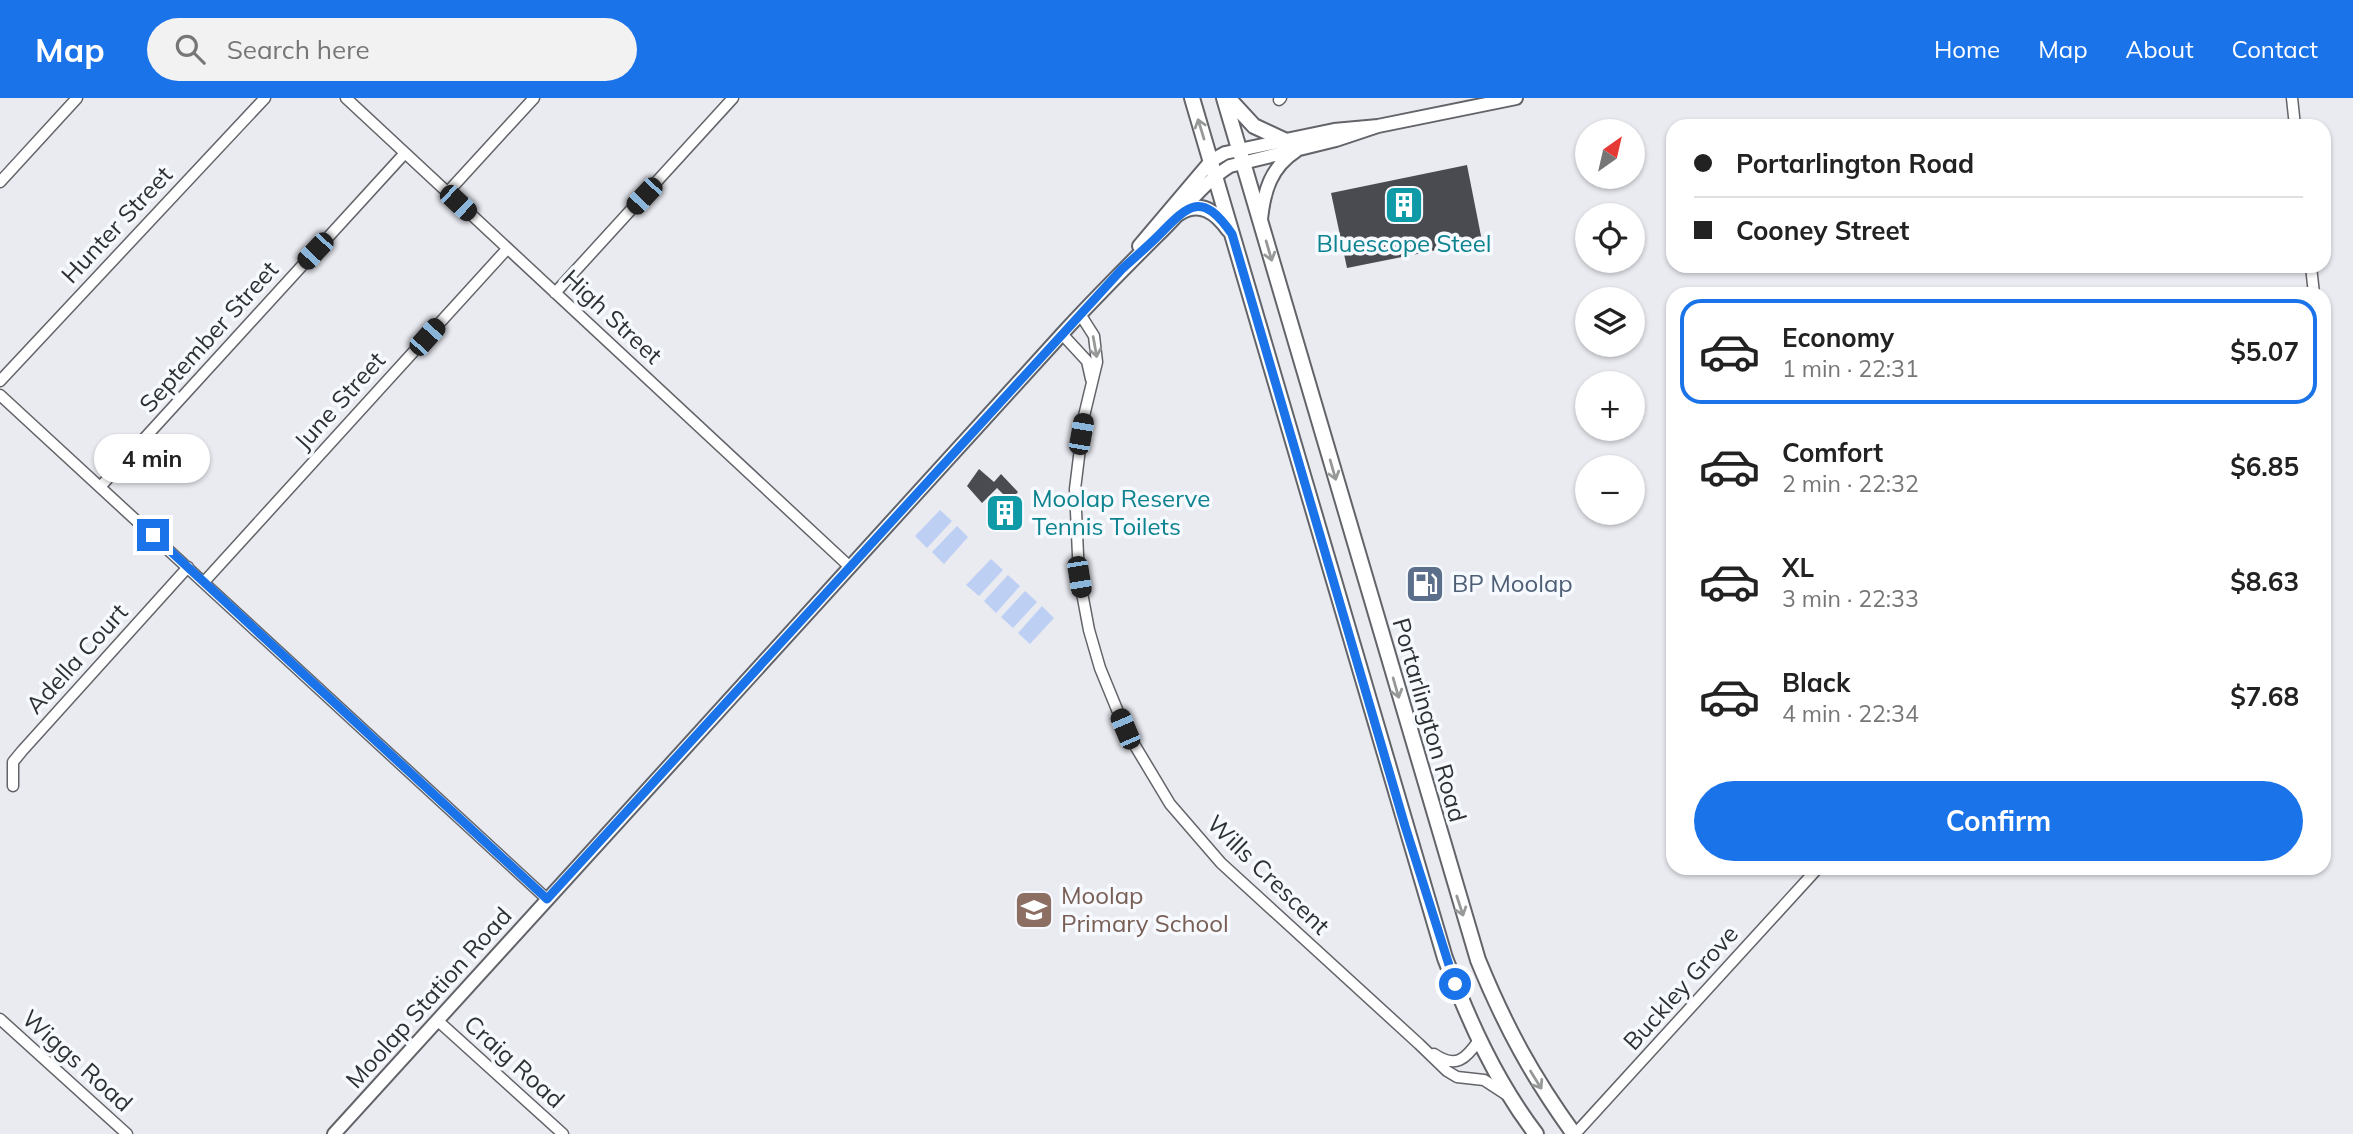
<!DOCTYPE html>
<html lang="en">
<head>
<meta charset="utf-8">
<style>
  body { margin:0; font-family:Mulish,sans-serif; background:#f2f2f2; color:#222; height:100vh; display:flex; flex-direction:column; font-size:26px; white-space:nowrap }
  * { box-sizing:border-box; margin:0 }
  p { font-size:23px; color:#767676 }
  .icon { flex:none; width:38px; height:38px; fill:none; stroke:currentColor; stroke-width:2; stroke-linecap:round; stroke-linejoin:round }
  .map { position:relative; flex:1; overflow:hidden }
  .drawer { position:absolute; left:1666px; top:189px; width:665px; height:588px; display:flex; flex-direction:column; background:#fff; border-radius:21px; box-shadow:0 2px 5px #0004 }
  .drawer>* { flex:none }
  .guide { position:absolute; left:1666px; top:21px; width:665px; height:154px; border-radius:21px; box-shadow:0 2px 5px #0004; display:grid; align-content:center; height:154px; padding:0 28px; background:#fff }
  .needle { width:46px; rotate:34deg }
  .controls { position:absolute; left:1575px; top:21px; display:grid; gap:14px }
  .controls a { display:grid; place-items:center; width:70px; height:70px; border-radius:50%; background:#fff; box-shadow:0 2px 5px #0004; font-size:35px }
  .end { position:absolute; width:32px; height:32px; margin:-16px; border:9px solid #1a73e8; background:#fff; box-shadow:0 0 0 4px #fff }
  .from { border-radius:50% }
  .bubble { position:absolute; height:49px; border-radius:24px; background:#fff; box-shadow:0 2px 5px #0004; font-size:23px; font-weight:700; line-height:49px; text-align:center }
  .car { position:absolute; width:21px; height:42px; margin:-21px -10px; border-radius:9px; box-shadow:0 0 5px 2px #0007; background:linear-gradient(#222 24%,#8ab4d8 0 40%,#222 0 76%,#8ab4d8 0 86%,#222 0) }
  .guide b { display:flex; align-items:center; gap:24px; height:66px; font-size:26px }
  .guide b+b { border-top:2px solid #e0e0e0 }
  .guide i { width:18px; height:18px; background:#222 }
  ul { padding:12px 0 0; list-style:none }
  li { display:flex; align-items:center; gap:21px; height:105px; margin:0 14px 10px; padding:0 14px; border:4px solid transparent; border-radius:21px }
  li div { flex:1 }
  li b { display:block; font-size:26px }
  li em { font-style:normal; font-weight:700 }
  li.current { border-color:#1a73e8 }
  li>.icon { width:63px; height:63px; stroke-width:1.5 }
  .cta { display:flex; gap:14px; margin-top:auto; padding:14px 28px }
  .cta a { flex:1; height:80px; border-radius:42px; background:#1a73e8; color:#fff; font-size:28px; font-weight:700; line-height:80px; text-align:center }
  header { display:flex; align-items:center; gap:42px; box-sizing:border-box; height:98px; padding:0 35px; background:#1a73e8; color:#fff }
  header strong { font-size:33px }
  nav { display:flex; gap:38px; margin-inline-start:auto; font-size:24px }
  .search { width:490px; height:63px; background:#f2f2f2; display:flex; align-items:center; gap:18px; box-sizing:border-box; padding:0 24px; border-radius:38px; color:#767676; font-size:26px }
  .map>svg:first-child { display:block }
  .green { fill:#becff4 }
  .building { fill:#494b50 }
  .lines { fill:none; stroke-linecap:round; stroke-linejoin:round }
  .minor-casing { stroke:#626469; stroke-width:13 }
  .tertiary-casing { stroke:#626469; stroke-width:16 }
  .secondary-casing { stroke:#626469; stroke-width:18 }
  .minor { stroke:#fff; stroke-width:10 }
  .tertiary { stroke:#fff; stroke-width:12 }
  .secondary { stroke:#fff; stroke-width:14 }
  .oneway { stroke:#979898 }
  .route { stroke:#1a73e8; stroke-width:9 }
  .labels { text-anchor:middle; stroke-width:7; stroke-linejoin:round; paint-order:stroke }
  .street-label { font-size:24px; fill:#2f3032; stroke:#f6f9fe }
  .culture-label { font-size:24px; fill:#0d838f; stroke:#f6f9fe }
  .service-label { font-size:24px; fill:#4e5e75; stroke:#f6f9fe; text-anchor:start }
  .education-label { font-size:24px; fill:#785e54; stroke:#f6f9fe; text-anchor:start }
</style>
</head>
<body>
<header>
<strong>Map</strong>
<div class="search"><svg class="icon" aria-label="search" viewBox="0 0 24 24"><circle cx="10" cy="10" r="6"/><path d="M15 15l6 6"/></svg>Search here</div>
<nav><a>Home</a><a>Map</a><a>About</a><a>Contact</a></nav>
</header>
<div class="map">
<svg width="2353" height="1036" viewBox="0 0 2353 1036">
  <rect width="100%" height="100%" fill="#e9ebf1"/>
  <path class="green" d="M 940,412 L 952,423 L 927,450 L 915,438 Z
    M 957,428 L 968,439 L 944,466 L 932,454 Z
    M 991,461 L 1003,472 L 979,498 L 966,487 Z
    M 1008,477 L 1020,488 L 996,515 L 984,503 Z
    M 1025,493 L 1037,504 L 1013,530 L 1001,519 Z
    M 1042,508 L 1054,520 L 1030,546 L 1018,535 Z"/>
  <path class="building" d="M 1467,67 L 1482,143 L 1347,170 L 1331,95 Z
    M 979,371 L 994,384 L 1001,376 L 1018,394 L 1010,403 L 997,390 L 982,405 L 967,388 Z"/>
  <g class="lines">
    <g class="minor-casing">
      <path id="minor" d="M 346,0 L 850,469
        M 2292,0 L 2295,28
        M 1279,2 L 1281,0
        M 0,84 L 77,0
        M 447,95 L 534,0
        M 2311,168 L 2314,196
        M 555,195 L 733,0
        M 1080,216 L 1094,238 L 1097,264 L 1084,318 L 1075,391 L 1079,479 L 1089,532 L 1100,570 L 1125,631 L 1170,706 L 1221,765 L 1419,946 L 1447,973 L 1457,979 L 1484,982 L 1507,997
        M 1062,236 L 1087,263 L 1091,281
        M 0,283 L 265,0
        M 0,297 L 547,801
        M 100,389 L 405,55
        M 204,484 L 507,151
        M 13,688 L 13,664 L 22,653 L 188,469
        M 0,921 L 127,1036
        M 437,922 L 563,1036
        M 1434,956 C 1456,971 1466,961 1479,942
        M 1575,1036 L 1818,770"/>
    </g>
    <g class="tertiary-casing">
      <path id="tertiary" d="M 1261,121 C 1264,93 1271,69 1296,53
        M 1139,148 L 1211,63 L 1225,55 L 1334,32 L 1378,28 L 1516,0
        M 334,1036 L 1062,236 C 1092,203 1124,171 1156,139 C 1181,116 1201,86 1230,68 L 1336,42 L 1378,28"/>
    </g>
    <g class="secondary-casing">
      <path id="secondary" d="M 1192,0 L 1445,860 C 1469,923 1495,982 1536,1036
        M 1224,0 L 1478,862 C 1505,928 1532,978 1574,1036
        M 1229,1 L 1254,28 L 1284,42
        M 1179,115 C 1200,102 1216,114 1229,132"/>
    </g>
    <use href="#minor" class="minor"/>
    <use href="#tertiary" class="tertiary"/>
    <use href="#secondary" class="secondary"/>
  </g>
  <defs><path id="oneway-shaft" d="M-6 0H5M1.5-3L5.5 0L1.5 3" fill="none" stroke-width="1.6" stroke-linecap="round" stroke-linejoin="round" transform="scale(1.75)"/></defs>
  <g class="oneway">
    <use href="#oneway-shaft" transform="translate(1201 31) rotate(-107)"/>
    <use href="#oneway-shaft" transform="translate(1269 153) rotate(74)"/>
    <use href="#oneway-shaft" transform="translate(1095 249) rotate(80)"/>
    <use href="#oneway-shaft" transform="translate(1333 372) rotate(74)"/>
    <use href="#oneway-shaft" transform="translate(1396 590) rotate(74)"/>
    <use href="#oneway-shaft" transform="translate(1460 808) rotate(72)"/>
    <use href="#oneway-shaft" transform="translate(1536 982) rotate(58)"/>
  </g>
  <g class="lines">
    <path class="route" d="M 153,437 L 547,801 L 1122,171 C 1134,160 1147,149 1159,137 C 1189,106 1202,93 1232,136 L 1405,728 L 1455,886"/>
  </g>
  <defs>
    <g id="building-square" transform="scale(2.0125)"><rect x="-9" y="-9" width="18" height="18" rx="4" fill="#0f9aa8" stroke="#f6f9fe"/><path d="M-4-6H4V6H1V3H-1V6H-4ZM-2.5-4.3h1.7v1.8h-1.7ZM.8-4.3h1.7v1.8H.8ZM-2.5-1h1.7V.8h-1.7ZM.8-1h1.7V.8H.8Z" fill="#fff"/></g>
    <g id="fuel-square" transform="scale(2.0125)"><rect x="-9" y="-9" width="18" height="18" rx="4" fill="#5c6f8a" stroke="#f6f9fe"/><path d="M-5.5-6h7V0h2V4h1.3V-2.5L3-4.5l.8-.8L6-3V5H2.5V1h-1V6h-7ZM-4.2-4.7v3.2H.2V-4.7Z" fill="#fff"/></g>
    <g id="school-square" transform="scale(2.0125)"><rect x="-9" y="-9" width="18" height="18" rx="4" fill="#8d6e63" stroke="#f6f9fe"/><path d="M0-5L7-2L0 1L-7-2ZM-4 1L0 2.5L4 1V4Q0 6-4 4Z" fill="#fff"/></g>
  </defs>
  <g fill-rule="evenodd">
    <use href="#building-square" x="1404" y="107"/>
    <use href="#building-square" x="1005" y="415"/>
    <use href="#fuel-square" x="1425" y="486"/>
    <use href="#school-square" x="1034" y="812"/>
  </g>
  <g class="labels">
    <g class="street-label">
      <text transform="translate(117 127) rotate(-47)" y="8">Hunter Street</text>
      <text transform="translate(612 219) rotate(43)" y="8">High Street</text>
      <text transform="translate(209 239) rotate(-48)" y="8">September Street</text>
      <text transform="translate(340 303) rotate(-48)" y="8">June Street</text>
      <text transform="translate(77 561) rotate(-48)" y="8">Adella Court</text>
      <text transform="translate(1429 622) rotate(74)" y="8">Portarlington Road</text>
      <text transform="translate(1268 777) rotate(44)" y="8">Wills Crescent</text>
      <text transform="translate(1681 890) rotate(-48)" y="8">Buckley Grove</text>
      <text transform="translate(429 900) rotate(-48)" y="8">Moolap Station Road</text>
      <text transform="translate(77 963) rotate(42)" y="8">Wiggs Road</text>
      <text transform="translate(514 964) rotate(42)" y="8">Craig Road</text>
    </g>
    <g class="culture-label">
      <text x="1404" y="154">Bluescope Steel</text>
      <text x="1032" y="409" text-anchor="start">Moolap Reserve<tspan x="1032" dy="28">Tennis Toilets</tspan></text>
    </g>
    <g class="service-label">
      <text x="1452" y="494">BP Moolap</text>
    </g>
    <g class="education-label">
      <text x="1061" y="806">Moolap<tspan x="1061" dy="28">Primary School</tspan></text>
    </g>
  </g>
</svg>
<div class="controls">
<a><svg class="needle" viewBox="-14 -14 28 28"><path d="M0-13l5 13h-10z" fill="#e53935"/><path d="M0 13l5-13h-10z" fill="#767676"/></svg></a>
<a><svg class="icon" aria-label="locate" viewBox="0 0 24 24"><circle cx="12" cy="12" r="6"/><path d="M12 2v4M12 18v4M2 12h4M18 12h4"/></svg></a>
<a><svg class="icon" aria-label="layers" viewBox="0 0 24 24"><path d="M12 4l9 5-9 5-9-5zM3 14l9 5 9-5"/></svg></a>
<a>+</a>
<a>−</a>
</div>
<i class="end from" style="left:1455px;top:886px"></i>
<i class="end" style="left:153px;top:437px"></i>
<div class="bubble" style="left:94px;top:336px;width:116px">4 min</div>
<i class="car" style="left:644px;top:98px;rotate:223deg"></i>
<i class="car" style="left:458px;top:105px;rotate:133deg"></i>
<i class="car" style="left:315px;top:153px;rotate:223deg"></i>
<i class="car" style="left:427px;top:239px;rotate:42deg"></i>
<i class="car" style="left:1081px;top:336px;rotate:10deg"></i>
<i class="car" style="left:1079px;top:479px;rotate:171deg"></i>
<i class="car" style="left:1125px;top:631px;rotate:337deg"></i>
<div class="guide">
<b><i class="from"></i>Portarlington Road</b>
<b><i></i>Cooney Street</b>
</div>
<section class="drawer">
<ul>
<li class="current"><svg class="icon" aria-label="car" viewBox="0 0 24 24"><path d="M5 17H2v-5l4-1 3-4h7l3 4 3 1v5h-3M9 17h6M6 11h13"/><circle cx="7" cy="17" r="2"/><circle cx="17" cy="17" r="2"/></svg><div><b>Economy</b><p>1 min · 22:31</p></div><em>$5.07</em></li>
<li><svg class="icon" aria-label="car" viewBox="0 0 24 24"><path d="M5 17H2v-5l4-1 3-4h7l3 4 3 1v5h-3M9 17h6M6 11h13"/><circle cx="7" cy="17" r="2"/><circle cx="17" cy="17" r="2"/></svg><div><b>Comfort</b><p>2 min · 22:32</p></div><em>$6.85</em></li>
<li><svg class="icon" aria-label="car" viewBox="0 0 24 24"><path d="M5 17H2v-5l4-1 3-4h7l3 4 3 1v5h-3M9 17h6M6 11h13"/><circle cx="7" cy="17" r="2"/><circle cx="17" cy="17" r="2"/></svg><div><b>XL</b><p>3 min · 22:33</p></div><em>$8.63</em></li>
<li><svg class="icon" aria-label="car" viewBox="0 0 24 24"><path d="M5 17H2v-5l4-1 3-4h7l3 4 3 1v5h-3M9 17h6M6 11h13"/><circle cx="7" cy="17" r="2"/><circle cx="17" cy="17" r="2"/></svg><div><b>Black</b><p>4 min · 22:34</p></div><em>$7.68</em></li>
</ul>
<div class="cta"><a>Confirm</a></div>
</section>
</div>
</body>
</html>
